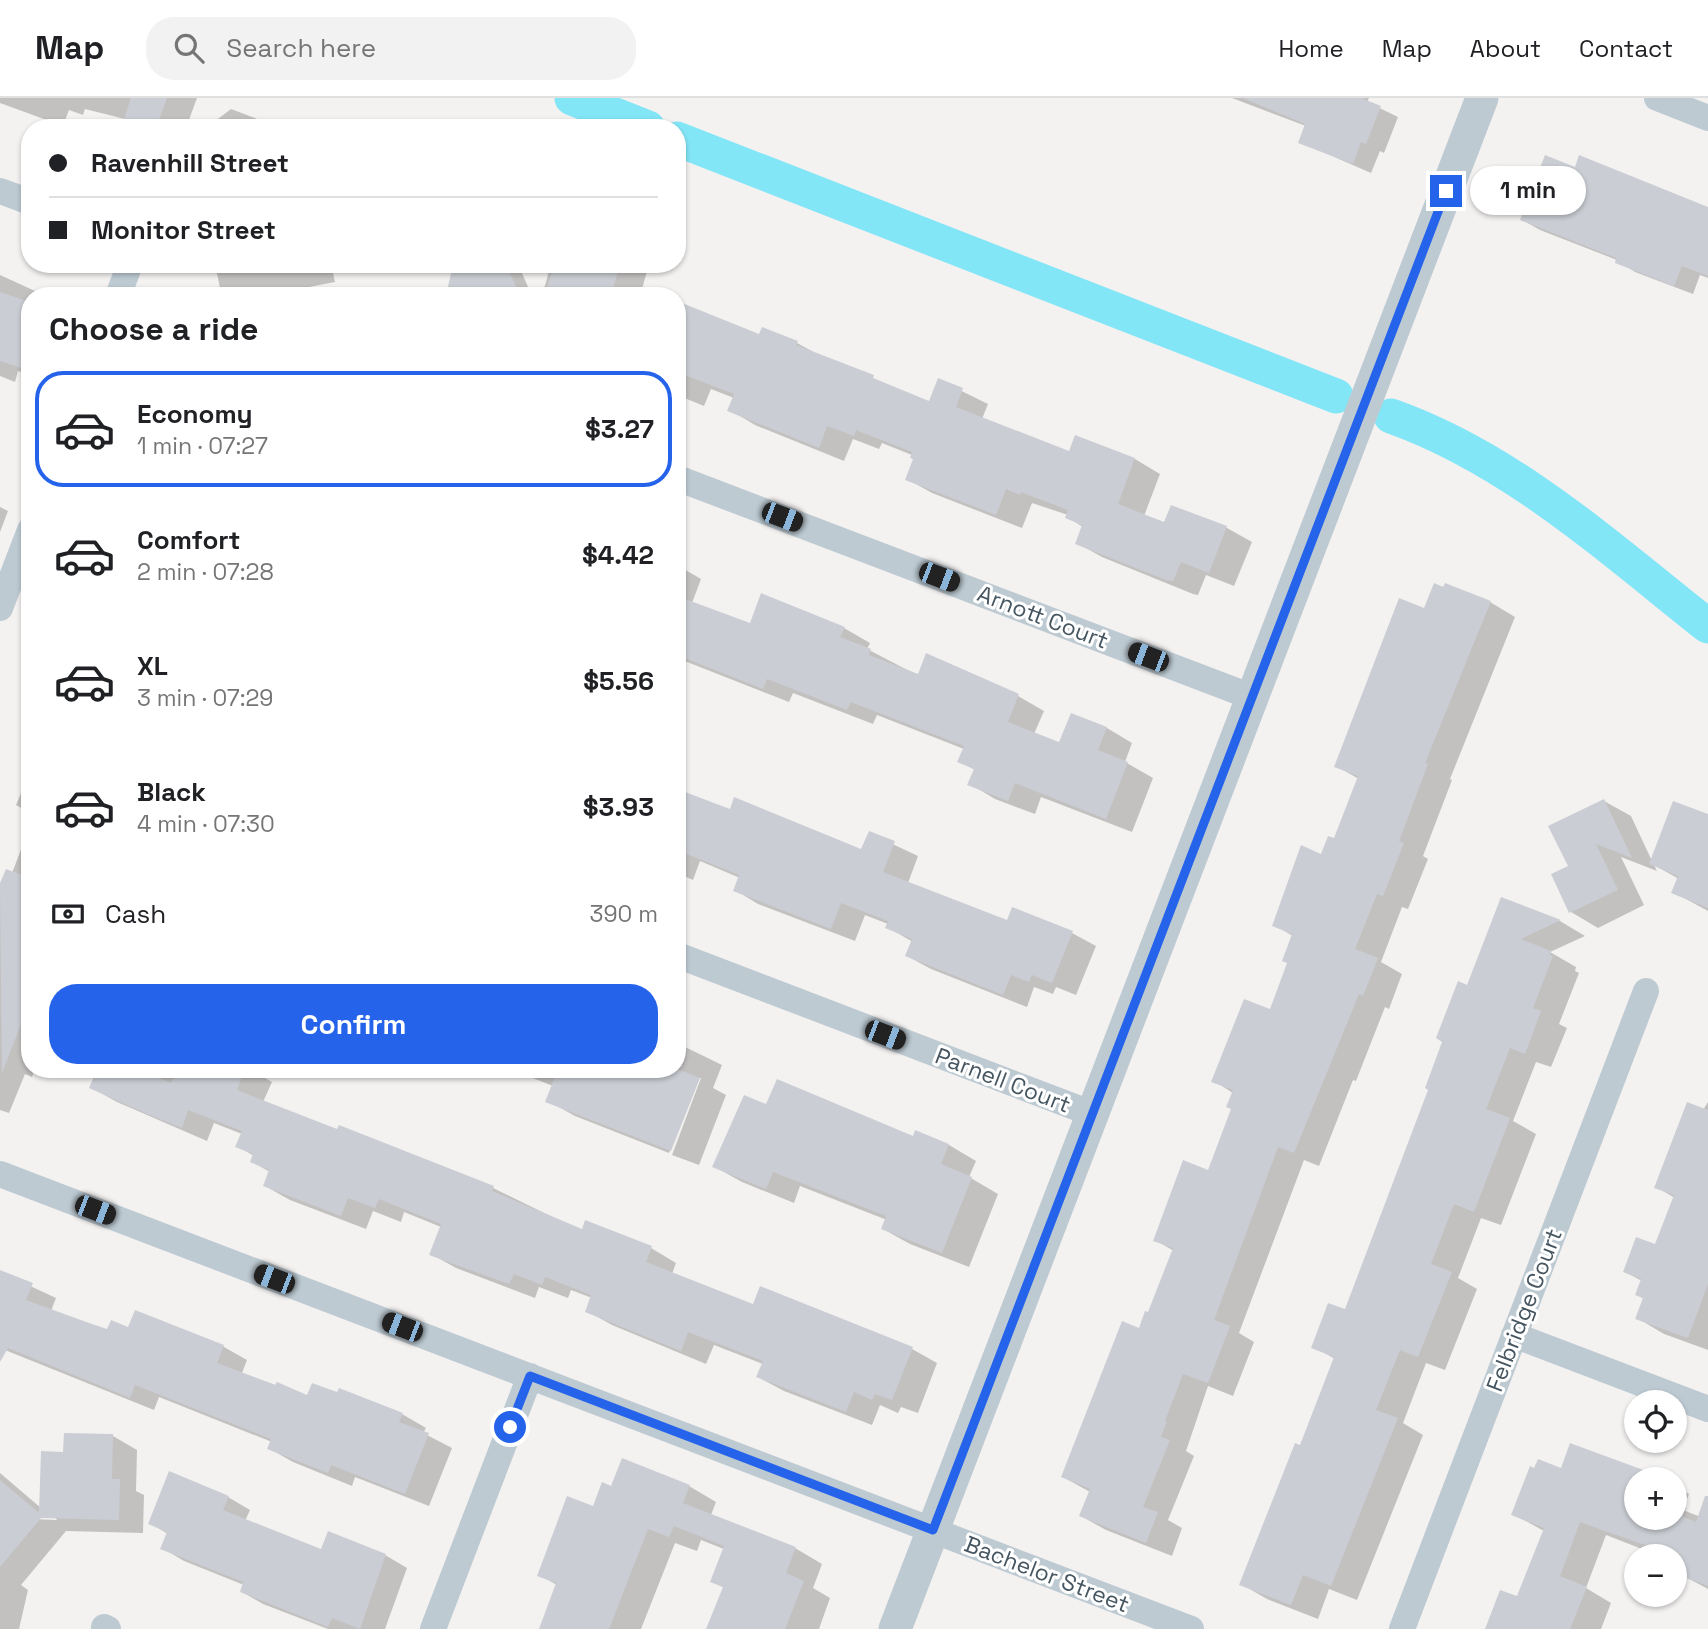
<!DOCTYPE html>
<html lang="en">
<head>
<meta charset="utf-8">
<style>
  body { margin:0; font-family:"Space Grotesk",sans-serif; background:#f2f2f2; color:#202124; height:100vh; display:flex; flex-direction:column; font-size:26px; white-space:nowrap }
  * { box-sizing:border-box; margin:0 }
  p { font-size:23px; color:#757577 }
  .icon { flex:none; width:38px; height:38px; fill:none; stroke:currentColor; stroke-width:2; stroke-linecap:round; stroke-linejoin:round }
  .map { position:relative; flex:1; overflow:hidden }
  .details { position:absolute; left:21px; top:189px; width:665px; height:791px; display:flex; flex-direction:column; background:#fff; border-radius:28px; box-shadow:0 2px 5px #0004 }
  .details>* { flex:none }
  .banner { position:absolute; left:21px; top:21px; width:665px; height:154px; border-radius:28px; box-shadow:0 2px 5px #0004; display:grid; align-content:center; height:154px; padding:0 28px; background:#fff }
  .buttons { position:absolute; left:1624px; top:1292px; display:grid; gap:14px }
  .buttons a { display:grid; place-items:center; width:63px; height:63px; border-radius:50%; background:#fff; box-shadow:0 2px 5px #0004; font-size:35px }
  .end { position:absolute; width:32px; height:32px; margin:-16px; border:9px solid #2563eb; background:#fff; box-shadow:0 0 0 4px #fff }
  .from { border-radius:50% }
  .bubble { position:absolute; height:49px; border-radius:24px; background:#fff; box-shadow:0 2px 5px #0004; font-size:23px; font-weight:800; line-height:49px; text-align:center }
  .car { position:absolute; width:21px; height:42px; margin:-21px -10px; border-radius:9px; box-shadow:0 0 5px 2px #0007; background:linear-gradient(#222 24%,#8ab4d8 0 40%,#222 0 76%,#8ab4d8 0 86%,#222 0) }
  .banner b { display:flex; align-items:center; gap:24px; height:66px; font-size:26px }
  .banner b+b { border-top:2px solid #e0e0e0 }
  .banner i { width:18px; height:18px; background:#202124 }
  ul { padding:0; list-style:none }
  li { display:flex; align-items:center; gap:21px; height:116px; margin:0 14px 10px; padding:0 14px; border:4px solid transparent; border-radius:28px }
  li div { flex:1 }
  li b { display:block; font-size:26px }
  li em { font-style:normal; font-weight:800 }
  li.current { border-color:#2563eb }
  li>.icon { width:63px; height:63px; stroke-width:1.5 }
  h2 { padding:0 28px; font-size:32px; line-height:84px }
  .pay { display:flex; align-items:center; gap:18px; height:77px; padding:0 28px; font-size:26px }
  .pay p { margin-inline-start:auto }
  .primary-button { display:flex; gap:14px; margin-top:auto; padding:14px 28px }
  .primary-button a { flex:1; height:80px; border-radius:28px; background:#2563eb; color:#fff; font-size:28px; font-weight:800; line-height:80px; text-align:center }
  header { display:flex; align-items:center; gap:42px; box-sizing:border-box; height:98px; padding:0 35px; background:#fff; border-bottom:2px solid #e0e0e0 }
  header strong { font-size:33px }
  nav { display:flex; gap:38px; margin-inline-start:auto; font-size:24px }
  .search { width:490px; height:63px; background:#f2f2f2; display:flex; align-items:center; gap:18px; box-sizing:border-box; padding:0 24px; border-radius:28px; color:#757577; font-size:26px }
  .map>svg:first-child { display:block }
  .shadow { fill:#0003; fill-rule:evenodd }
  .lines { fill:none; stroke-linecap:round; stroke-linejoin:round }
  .canal { stroke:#83e6f7; stroke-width:35 }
  .building { fill:#caced4 }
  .minor { stroke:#bdcad2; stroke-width:26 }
  .tertiary { stroke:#bdcad2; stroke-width:33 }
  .route { stroke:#2563eb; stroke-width:9 }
  .labels { text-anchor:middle; stroke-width:6; stroke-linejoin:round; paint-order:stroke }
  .street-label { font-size:23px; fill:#465661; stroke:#fff }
</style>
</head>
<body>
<header>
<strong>Map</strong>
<div class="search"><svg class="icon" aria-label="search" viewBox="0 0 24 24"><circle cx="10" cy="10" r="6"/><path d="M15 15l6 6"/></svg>Search here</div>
<nav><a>Home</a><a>Map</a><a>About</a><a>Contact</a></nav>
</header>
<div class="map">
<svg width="1708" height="1531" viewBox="0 0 1708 1531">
  <rect width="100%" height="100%" fill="#f4f1f1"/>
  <path class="shadow" d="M 0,0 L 197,0 L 186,30 L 122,30 L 125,21 L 85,11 L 83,17 L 69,12 L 63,28 L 0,5 Z
    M 1232,0 L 1369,0 L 1367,4 L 1398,19 L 1384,55 L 1380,53 L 1371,75 L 1300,44 L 1306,28 Z
    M 231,11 L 255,20 L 271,30 L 206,30 Z
    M 1522,122 L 1708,124 L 1708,180 L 1700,177 L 1693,196 L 1635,174 L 1617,162 L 1540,132 Z
    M 215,166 L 331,166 L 335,184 L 278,195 L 278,198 L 233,198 L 220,190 Z
    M 455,166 L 518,166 L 532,198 L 452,198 Z
    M 551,166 L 649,166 L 642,191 L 658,198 L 542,198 Z
    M 0,177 L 46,198 L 30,198 L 30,277 L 18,273 L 15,284 L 0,278 Z
    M 677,205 L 731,231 L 797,245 L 821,258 L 930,305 L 939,282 L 988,306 L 982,321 L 1070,355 L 1076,339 L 1135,361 L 1160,376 L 1144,418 L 1165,426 L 1172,409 L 1227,430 L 1252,444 L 1234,488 L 1206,477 L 1198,497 L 1193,496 L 1102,459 L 1077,445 L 1083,429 L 1067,419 L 1068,417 L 1032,405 L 1022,430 L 932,395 L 907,381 L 915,361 L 912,357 L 882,345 L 879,351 L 853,341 L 844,363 L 755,327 L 730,312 L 734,300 L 711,291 L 704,308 L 677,297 Z
    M 0,409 L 8,413 L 0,434 Z
    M 677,467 L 701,481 L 692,505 L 751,527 L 844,530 L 870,545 L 867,551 L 919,578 L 1018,598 L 1044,613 L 1034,636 L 1060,646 L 1107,630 L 1132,645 L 1125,664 L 1153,680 L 1132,734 L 1041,699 L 1035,716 L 995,701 L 970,686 L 975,672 L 959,663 L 964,651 L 877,617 L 873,626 L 793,595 L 789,604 L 677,560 Z
    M 1490,504 L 1515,519 L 1450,681 L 1452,682 L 1423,758 L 1428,761 L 1408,811 L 1402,809 L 1381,864 L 1402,876 L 1389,911 L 1385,909 L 1356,983 L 1353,982 L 1319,1068 L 1304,1062 L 1239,1235 L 1254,1244 L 1233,1298 L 1208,1288 L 1186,1353 L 1194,1358 L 1168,1422 L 1182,1430 L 1172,1458 L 1106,1432 L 1081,1418 L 1090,1394 L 1063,1379 L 1149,1216 L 1174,1153 L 1155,1142 L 1209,1074 L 1233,1011 L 1233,995 L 1214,983 L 1271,913 L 1289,865 L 1293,838 L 1274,827 L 1335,742 L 1359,681 L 1336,668 L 1425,512 Z
    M 30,674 L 30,715 L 16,707 Z
    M 677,693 L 731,713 L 862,753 L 869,735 L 918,758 L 908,785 L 1008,825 L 1072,835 L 1096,848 L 1076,897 L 1056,889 L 1053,896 L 1034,889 L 1027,909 L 931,871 L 907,858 L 913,844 L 887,829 L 888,826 L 865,817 L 855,843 L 758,806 L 735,792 L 740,780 L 700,763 L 693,782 L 677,775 Z
    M 1604,703 L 1631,718 L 1652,763 L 1708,718 L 1708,813 L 1673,794 L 1679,781 L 1654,767 L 1657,773 L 1621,759 L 1644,807 L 1598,830 L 1571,814 L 1570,769 Z
    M 30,728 L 30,971 L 35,971 L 32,979 L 25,976 L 9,1015 L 0,1012 L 0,790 L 7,773 L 12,775 Z
    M 1502,801 L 1560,823 L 1585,838 L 1550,854 L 1576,869 L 1575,873 L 1579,875 L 1559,926 L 1567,930 L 1551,969 L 1536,964 L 1513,1023 L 1536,1036 L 1501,1127 L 1481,1120 L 1458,1180 L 1477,1191 L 1445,1272 L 1426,1265 L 1403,1325 L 1423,1337 L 1357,1502 L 1329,1491 L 1318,1521 L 1267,1501 L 1241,1486 L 1301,1349 L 1335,1261 L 1314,1249 L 1346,1214 Z
    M 677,945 L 722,967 L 713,990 L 726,997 L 699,1067 L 672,1057 L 701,980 L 697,980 L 669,1055 L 575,1018 L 548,1003 L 553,988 L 510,971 L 677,971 Z
    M 99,971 L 250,971 L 272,984 L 263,1004 L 493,1090 L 583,1134 L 651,1150 L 676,1165 L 672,1176 L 754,1208 L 912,1251 L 937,1265 L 918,1315 L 901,1309 L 898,1315 L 880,1307 L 872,1327 L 784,1293 L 758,1279 L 763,1266 L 714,1247 L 706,1266 L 612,1227 L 587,1213 L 592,1200 L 571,1192 L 568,1200 L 539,1189 L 535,1200 L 456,1170 L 431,1156 L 441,1129 L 404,1114 L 401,1124 L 373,1113 L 366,1131 L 290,1102 L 265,1088 L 270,1074 L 252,1064 L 254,1058 L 237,1048 L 242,1036 L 214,1025 L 207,1043 L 117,1004 L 92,990 Z
    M 1708,1004 L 1708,1252 L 1664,1236 L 1637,1220 L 1644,1201 L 1637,1197 L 1642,1183 L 1625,1174 L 1656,1148 L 1675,1100 L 1656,1089 Z
    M 767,1008 L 914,1040 L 916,1035 L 949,1047 L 976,1063 L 969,1079 L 998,1096 L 969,1169 L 910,1146 L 883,1131 L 887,1122 L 800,1088 L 794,1105 L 742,1084 L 715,1069 Z
    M 0,1174 L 56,1200 L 51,1213 L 108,1233 L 129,1231 L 136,1214 L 224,1249 L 247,1262 L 242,1275 L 308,1299 L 402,1316 L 426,1330 L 423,1335 L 452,1350 L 429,1408 L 355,1379 L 352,1388 L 293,1364 L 270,1351 L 272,1344 L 159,1299 L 154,1312 L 0,1250 Z
    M 113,1338 L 137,1352 L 136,1393 L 144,1397 L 143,1435 L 66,1433 L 21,1487 L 28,1492 L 19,1531 L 0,1531 L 0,1375 L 41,1410 L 65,1355 ZM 32,1418 L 54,1418 L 57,1422 L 32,1421 Z
    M 1571,1347 L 1663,1381 L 1636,1381 L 1636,1419 L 1675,1419 L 1675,1387 L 1689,1396 L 1683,1412 L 1708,1422 L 1708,1491 L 1678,1475 L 1682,1466 L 1675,1464 L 1675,1458 L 1660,1458 L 1606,1437 L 1586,1490 L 1611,1505 L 1601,1531 L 1488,1531 L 1518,1501 L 1544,1433 L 1513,1416 L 1562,1372 Z
    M 689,1388 L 716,1404 L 711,1417 L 795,1450 L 822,1466 L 813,1490 L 830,1500 L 819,1531 L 708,1531 L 724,1490 L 712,1483 L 724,1451 L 701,1442 L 697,1453 L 675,1445 L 641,1531 L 541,1531 L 557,1487 L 539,1477 L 612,1390 Z
    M 228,1399 L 250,1412 L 245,1423 L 322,1453 L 385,1457 L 407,1470 L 385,1531 L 328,1531 L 263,1506 L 242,1494 L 244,1487 L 184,1463 L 162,1450 L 168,1436 L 150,1425 Z"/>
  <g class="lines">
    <path class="canal" d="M 572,0 L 648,30
      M 677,41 L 1336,298
      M 1391,318 C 1512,361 1609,450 1708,528"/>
  </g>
  <path class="building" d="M 131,0 L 167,0 L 156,30 L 121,30 Z
    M 1243,0 L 1361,0 L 1381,8 L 1366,46 L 1361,44 L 1353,66 L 1298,45 L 1305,26 Z
    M 1545,57 L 1575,69 L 1579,57 L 1708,109 L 1708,178 L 1682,168 L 1674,188 L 1615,165 L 1616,160 L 1520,122 Z
    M 453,166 L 506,166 L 520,198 L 446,198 Z
    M 554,166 L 620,166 L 611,198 L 545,198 Z
    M 0,194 L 30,204 L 30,273 L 0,263 Z
    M 677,203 L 759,236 L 762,229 L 798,243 L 796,247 L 874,277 L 873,280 L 929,303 L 938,280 L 963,290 L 956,309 L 1069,353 L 1075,337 L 1135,360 L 1118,406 L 1164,424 L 1171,407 L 1227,428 L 1209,475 L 1181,464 L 1173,483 L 1166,482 L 1075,446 L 1082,427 L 1065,420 L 1068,412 L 1021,394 L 1020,397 L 1006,391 L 996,417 L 905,382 L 913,361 L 910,360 L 912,354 L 856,332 L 854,338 L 827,328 L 819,350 L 727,313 L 734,296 L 677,274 Z
    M 1434,485 L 1443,489 L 1445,485 L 1491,503 L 1425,665 L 1428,666 L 1399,743 L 1404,745 L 1383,798 L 1377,796 L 1355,851 L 1378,860 L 1363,898 L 1359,896 L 1294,1055 L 1278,1049 L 1214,1222 L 1230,1228 L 1208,1285 L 1183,1276 L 1165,1323 L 1167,1323 L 1161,1339 L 1170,1342 L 1143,1409 L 1158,1414 L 1146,1445 L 1079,1418 L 1090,1391 L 1061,1379 L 1122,1223 L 1139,1230 L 1145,1213 L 1148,1214 L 1173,1150 L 1153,1143 L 1183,1062 L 1208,1072 L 1231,1011 L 1226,1009 L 1233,992 L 1211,984 L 1244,901 L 1270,911 L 1287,865 L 1282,863 L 1292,836 L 1272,828 L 1301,747 L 1321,756 L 1328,738 L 1334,740 L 1358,678 L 1334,669 L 1399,500 L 1424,510 Z
    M 761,495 L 845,529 L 840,539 L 871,551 L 869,557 L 918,576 L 926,555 L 1019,596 L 1008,624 L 1059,644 L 1071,615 L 1107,629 L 1098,652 L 1128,664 L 1106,721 L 1015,685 L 1008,703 L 967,687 L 974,671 L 957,664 L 964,648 L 851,604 L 847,612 L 767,581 L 763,591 L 677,557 L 677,498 L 750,525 Z
    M 677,691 L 730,711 L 734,699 L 861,751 L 869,733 L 895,743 L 883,774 L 1007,822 L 1012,809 L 1073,833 L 1052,885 L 1032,877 L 1029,884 L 1011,877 L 1003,897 L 905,858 L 912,841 L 885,830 L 888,823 L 841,805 L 831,831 L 733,793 L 739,777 L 677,752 Z
    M 1604,701 L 1632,760 L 1596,746 L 1618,792 L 1569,815 L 1551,776 L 1568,768 L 1548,728 Z
    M 1673,703 L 1708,716 L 1708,810 L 1671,795 L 1678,778 L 1649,766 Z
    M 6,771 L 30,780 L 30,903 L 2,975 L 0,785 Z
    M 1501,799 L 1561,822 L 1521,841 L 1551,853 L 1550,857 L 1553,858 L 1533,910 L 1541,913 L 1525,956 L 1510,950 L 1486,1011 L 1510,1020 L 1474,1114 L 1454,1106 L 1431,1166 L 1452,1174 L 1418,1259 L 1400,1252 L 1376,1312 L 1398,1320 L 1331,1488 L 1303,1477 L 1291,1507 L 1239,1487 L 1295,1345 L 1300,1347 L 1334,1259 L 1311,1250 L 1328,1205 L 1345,1211 L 1428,992 L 1425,990 L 1442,944 L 1436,940 L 1458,883 L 1467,887 Z
    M 97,971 L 139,971 L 171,985 L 177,971 L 245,971 L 237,992 L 337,1031 L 339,1027 L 494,1088 L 492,1093 L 582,1131 L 585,1122 L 652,1148 L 646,1164 L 753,1206 L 760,1188 L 913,1249 L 892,1302 L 875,1296 L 872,1302 L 854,1294 L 846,1314 L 756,1279 L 763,1263 L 688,1234 L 681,1253 L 585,1214 L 591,1197 L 545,1179 L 542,1187 L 514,1176 L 509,1186 L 429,1157 L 441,1126 L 379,1101 L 375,1110 L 348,1100 L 341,1118 L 263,1088 L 269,1072 L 250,1064 L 253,1056 L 235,1049 L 242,1033 L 188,1012 L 182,1030 L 147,1016 L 89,990 Z
    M 558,971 L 677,971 L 700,980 L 671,1053 L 545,1004 Z
    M 777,981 L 913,1038 L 915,1032 L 949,1046 L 941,1066 L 972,1079 L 942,1155 L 881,1131 L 886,1118 L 773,1074 L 766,1091 L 712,1069 L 744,997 L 766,1006 Z
    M 1687,1004 L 1708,1012 L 1708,1186 L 1688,1240 L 1635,1221 L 1643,1200 L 1635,1197 L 1641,1181 L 1623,1174 L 1636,1139 L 1655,1146 L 1674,1097 L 1654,1090 Z
    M 0,1172 L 33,1185 L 26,1202 L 89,1225 L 107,1231 L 111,1222 L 128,1229 L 135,1212 L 224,1247 L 217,1265 L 275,1287 L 277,1284 L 307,1297 L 312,1285 L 337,1294 L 339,1290 L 403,1315 L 399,1324 L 429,1335 L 405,1396 L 331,1367 L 328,1375 L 267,1351 L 271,1341 L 135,1287 L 130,1300 L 8,1250 L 0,1264 Z
    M 64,1335 L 113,1336 L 112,1381 L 120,1381 L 119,1422 L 41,1420 L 0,1469 L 0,1382 L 39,1415 L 41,1353 L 63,1354 Z
    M 1570,1345 L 1665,1380 L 1636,1381 L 1636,1419 L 1675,1419 L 1675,1406 L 1686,1410 L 1683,1419 L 1696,1424 L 1705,1398 L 1708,1398 L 1708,1488 L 1676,1476 L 1681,1463 L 1675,1458 L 1580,1424 L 1560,1478 L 1587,1489 L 1570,1531 L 1485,1531 L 1500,1492 L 1517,1498 L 1544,1430 L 1511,1417 L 1530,1368 L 1534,1370 L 1538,1361 L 1561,1370 Z
    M 622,1360 L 690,1387 L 683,1405 L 796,1449 L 786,1475 L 804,1483 L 785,1531 L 706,1531 L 723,1489 L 710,1484 L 724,1448 L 674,1428 L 669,1439 L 648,1431 L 609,1531 L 539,1531 L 556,1485 L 537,1478 L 567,1398 L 593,1408 L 602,1384 L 611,1388 Z
    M 169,1373 L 229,1398 L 223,1412 L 321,1451 L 328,1433 L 386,1456 L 360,1531 L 332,1520 L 328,1529 L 240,1494 L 243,1484 L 160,1451 L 167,1434 L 148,1426 Z"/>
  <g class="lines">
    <path class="minor" d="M 1657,0 L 1708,20
      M 0,93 L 30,104
      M 118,198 L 130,166
      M 677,380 L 1252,599
      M 0,510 L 30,432
      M 677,857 L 1093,1016
      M 0,1076 L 1191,1531
      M 1514,1237 L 1708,1311
      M 104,1529 L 108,1531
      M 433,1531 L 530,1278
      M 1402,1531 L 1646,893"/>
    <path class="tertiary" d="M 895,1531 L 1482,0"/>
  </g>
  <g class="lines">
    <path class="route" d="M 510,1329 L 530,1278 L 933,1432 L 1446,93"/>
  </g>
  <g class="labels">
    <g class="street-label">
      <text transform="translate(1043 519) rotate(21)" y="8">Arnott Court</text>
      <text transform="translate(1003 982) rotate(21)" y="8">Parnell Court</text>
      <text transform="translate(1524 1212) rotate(-69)" y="8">Felbridge Court</text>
      <text transform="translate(1047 1476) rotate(21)" y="8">Bachelor Street</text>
    </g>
  </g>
</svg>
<div class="buttons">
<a><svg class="icon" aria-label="locate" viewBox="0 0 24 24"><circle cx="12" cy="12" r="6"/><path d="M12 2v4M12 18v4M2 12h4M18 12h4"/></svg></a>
<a>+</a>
<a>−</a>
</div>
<i class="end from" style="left:510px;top:1329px"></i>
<i class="end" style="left:1446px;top:93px"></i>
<div class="bubble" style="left:1470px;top:68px;width:116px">1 min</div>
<i class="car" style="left:782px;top:419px;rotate:111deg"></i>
<i class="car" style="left:939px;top:479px;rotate:111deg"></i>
<i class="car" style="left:1148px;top:559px;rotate:291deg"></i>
<i class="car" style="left:885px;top:937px;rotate:111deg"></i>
<i class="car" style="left:95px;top:1112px;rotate:111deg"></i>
<i class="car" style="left:274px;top:1181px;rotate:291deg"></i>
<i class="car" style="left:402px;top:1229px;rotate:291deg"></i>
<div class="banner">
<b><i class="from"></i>Ravenhill Street</b>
<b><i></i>Monitor Street</b>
</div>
<section class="details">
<h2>Choose a ride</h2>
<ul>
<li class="current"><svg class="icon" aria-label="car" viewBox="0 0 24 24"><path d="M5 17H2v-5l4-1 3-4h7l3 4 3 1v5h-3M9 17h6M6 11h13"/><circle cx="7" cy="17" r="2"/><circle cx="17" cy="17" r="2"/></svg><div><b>Economy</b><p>1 min · 07:27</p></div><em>$3.27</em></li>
<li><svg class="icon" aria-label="car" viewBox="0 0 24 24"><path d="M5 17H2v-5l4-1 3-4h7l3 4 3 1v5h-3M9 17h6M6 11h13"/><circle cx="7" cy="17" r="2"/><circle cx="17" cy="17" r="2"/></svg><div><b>Comfort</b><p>2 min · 07:28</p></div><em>$4.42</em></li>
<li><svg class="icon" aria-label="car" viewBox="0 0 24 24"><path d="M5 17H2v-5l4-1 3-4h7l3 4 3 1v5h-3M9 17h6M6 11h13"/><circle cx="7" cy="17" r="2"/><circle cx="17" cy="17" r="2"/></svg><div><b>XL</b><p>3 min · 07:29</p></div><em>$5.56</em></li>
<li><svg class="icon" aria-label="car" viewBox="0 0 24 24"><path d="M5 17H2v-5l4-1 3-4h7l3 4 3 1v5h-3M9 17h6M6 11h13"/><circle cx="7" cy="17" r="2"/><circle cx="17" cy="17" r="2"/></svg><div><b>Black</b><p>4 min · 07:30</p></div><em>$3.93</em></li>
</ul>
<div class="pay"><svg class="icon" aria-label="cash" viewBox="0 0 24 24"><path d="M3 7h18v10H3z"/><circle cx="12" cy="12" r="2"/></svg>Cash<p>390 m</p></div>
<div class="primary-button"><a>Confirm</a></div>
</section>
</div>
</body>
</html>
